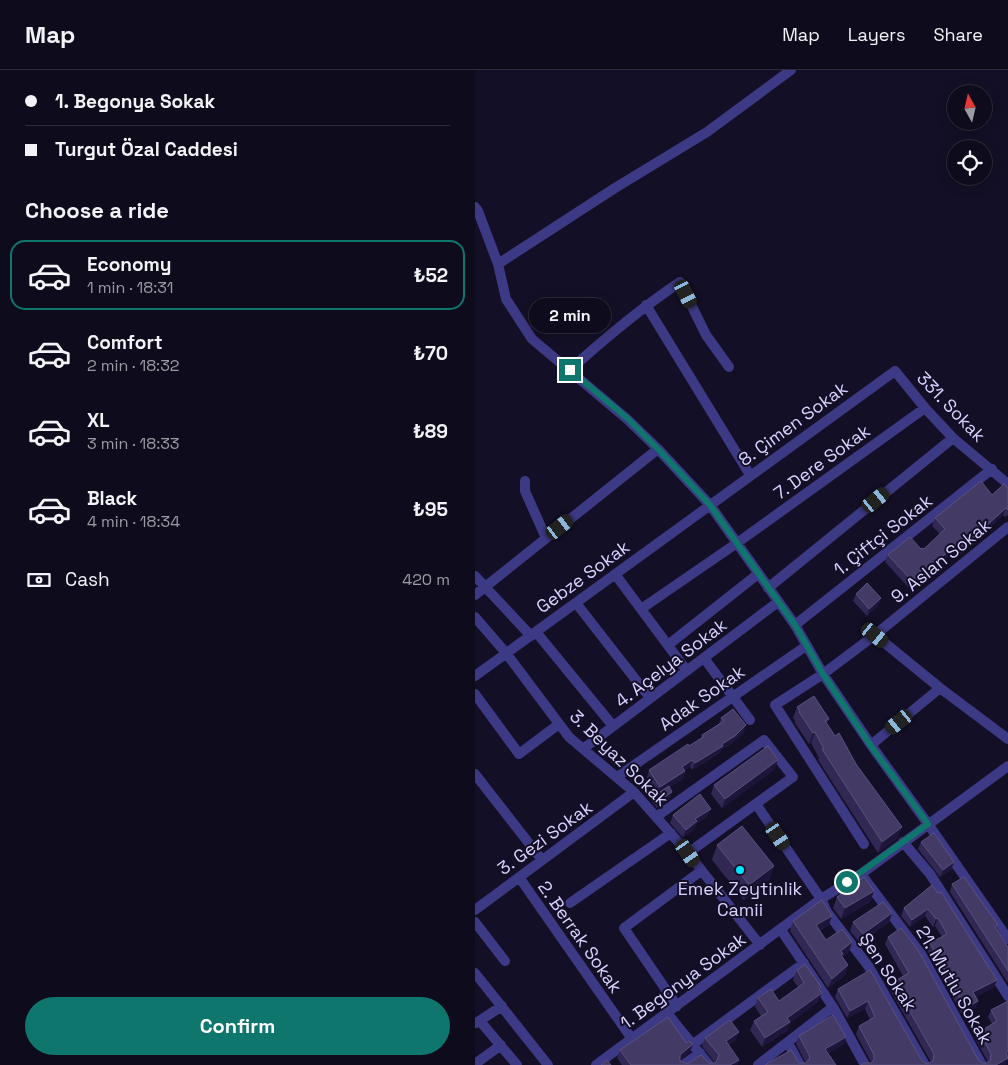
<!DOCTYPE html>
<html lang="en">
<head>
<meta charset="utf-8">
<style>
  body { margin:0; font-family:"Space Grotesk",sans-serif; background:#1c1929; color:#f1f3f6; height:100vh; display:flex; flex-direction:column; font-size:19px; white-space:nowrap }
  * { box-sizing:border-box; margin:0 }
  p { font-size:16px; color:#9b9ba3 }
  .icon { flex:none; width:28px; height:28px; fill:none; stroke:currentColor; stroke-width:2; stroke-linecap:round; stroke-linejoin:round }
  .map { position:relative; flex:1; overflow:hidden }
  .sheet { display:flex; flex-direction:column; background:#0e0b1c; width:475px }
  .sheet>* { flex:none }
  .banner { display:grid; align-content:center; height:110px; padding:0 25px; background:#0e0b1c }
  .needle { width:32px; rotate:352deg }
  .controls { position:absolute; left:472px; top:15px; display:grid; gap:10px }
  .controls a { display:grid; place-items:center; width:45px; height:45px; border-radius:50%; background:#0e0b1c; box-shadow:0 2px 12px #0003,0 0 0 1px #2e2b3b; font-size:25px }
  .end { position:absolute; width:22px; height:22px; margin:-11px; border:6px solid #0f766e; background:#fff; box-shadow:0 0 0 2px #fff }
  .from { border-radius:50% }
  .bubble { position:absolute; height:35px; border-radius:18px; background:#0e0b1c; box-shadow:0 2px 12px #0003,0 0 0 1px #2e2b3b; font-size:16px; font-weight:600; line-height:35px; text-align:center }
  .car { position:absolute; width:15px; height:30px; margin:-15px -8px; border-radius:6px; box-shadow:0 0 4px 1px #0007; background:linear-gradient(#222 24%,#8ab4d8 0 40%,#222 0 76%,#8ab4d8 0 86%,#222 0) }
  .banner b { display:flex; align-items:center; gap:18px; height:48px; font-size:19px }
  .banner b+b { border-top:1px solid #2e2b3b }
  .banner i { width:12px; height:12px; background:#f1f3f6 }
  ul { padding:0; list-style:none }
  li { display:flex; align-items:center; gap:15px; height:70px; margin:0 10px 8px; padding:0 15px; border:2px solid transparent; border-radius:15px }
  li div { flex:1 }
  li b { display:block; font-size:19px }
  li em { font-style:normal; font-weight:600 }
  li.selected { border-color:#0f766e }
  li>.icon { width:45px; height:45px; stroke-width:1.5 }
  h2 { padding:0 25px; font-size:22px; line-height:60px }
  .pay { display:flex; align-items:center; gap:12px; height:55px; padding:0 25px; font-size:19px }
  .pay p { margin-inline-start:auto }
  .action { display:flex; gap:10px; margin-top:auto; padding:10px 25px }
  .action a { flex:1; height:58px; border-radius:30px; background:#0f766e; color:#fff; font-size:20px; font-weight:600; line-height:58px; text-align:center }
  header { display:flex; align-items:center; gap:30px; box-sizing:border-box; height:70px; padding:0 25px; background:#0e0b1c; border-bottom:1px solid #2e2b3b }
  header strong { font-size:24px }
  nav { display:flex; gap:28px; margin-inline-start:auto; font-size:18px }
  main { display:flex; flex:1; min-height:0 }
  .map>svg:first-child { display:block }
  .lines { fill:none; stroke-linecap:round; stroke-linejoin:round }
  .minor { stroke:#3d3a85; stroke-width:10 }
  .wall { fill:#312854 }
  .shaded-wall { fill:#1d163a }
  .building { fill:#433a66; stroke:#5a527e }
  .route { stroke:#0f766e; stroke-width:6 }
  .poi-dot { fill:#00e5ff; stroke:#130f26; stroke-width:2 }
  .labels { text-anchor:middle; stroke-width:4; stroke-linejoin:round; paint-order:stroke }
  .street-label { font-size:18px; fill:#d9d4ff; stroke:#130f26 }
  .poi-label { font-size:18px; fill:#d9d4ff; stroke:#130f26 }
</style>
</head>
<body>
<header>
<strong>Map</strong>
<nav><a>Map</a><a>Layers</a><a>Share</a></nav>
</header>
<main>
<section class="sheet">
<div class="banner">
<b><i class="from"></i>1. Begonya Sokak</b>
<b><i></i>Turgut Özal Caddesi</b>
</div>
<h2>Choose a ride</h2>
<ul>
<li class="selected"><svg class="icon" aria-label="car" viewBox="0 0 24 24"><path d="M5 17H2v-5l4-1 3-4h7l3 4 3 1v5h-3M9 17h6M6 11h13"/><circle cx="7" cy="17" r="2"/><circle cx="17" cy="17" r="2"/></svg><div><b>Economy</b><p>1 min · 18:31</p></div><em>₺52</em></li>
<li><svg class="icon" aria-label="car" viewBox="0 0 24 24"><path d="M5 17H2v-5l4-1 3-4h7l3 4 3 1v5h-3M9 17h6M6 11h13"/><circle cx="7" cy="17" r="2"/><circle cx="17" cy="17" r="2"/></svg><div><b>Comfort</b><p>2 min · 18:32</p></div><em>₺70</em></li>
<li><svg class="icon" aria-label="car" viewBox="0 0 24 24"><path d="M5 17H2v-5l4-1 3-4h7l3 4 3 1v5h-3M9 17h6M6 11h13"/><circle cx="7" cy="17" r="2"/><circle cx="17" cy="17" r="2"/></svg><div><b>XL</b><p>3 min · 18:33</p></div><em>₺89</em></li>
<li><svg class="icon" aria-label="car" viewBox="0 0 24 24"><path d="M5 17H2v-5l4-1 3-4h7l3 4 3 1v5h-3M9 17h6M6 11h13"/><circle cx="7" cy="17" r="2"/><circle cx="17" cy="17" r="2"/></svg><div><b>Black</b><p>4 min · 18:34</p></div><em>₺95</em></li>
</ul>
<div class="pay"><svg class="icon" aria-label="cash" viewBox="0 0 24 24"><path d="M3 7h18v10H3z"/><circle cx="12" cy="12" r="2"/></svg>Cash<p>420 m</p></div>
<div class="action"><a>Confirm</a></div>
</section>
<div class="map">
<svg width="533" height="995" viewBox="0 0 533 995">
  <rect width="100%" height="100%" fill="#130f26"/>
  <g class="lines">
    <path class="minor" d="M 0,137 L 3,141 L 23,194 L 31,229 L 57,269 L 152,349 L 183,379 L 235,435 L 320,555 L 348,604 L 396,675 L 453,754 L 533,869
      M 23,194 L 140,118 L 232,62 L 316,0
      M 171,235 L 275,405
      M 95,300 C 130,268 165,239 205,212 L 231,265 L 254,297
      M 50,411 L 50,421 L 71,468
      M 140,504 L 212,601
      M 0,506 L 56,566
      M 293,518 L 478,368
      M 0,525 L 183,379
      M 101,533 L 175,628
      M 166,539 L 262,473 L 450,338
      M 0,547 L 31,583 L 94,667 L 159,722 L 213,783 L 285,875
      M 320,555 L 517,399
      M 61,562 L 138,656
      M 400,565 L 465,618 L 533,669
      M 193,575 L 283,504
      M 229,588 L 275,650
      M 0,606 C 141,505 279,402 420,301 L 450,338 L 478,368 L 533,414
      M 0,624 L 44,684 L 84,654
      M 396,675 L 465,618
      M 108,679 L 303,532
      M 0,704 L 67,790
      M 142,707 L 331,576
      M 281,734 L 346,829 L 352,842 L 394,897 L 450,995
      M 181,747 L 289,670 L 318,707 L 213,783
      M 428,772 L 455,804 L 533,926
      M 389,774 L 300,635 L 348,604 L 400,565 L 533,457
      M 386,804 L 446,884 L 507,995
      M 44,807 L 157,969
      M 95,833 L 196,763
      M 0,840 L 159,722
      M 0,852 L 30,891
      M 306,860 L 358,937 L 390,995
      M 0,903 L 73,995
      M 202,936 L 149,858 L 226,801
      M 192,943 L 234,995
      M 5,951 L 42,995
      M 1,953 L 27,936
      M 313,973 L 325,995
      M 217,975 L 329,893
      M 0,994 L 26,975
      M 121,995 L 346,829 L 386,804 L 533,696
      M 208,995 L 225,983
      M 283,995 L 358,937"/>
  </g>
  <path class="wall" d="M 533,418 L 533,445 L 530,447 L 528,445 L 485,485 L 480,480 L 447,510 L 446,508 L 435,519 L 410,492 L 413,485 L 446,479 L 449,479 L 465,464 L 457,456 L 460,448 Z
    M 381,524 L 406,528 L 403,536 L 392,546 L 378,531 Z
    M 322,637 L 354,649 L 352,653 L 360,666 L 381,694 L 423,768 L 403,783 L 343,690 L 344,688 L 336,673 L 334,674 L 320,653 L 320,651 L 318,648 Z
    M 246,648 L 269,663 L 257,673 L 246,680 L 245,683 L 217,700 L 215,697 L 210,700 L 208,709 L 194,717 L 197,722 L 194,729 L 182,738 L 177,732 L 180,725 L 182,723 L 172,708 L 174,700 L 226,669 L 227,665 L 244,654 Z
    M 300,699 L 247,738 L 236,724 L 239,715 Z
    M 198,745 L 233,746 L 221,754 L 219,759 L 208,768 L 195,753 Z
    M 446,772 L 479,792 L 476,800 L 465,807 L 443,779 Z
    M 242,775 L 299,796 L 294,810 L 269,830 L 237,790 Z
    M 477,814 L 523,855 L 522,858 L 533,877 L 533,913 L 475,822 Z
    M 457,815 L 522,910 L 519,917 L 501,927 L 503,931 L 500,938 L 488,946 L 452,880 L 455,873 L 467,867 L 460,856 L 458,857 L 450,846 L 435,857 L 426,846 L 429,838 Z
    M 399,821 L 395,832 L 366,849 L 358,838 L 362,827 Z
    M 417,843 L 414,852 L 385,873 L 375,861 L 378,852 Z
    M 318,851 L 354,855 L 344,861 L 351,870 L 377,872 L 374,882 L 367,887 L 373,895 L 370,905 L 353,918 L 315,861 Z
    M 426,858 L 443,880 L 504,991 L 509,994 L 513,992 L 501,970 L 504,962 L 517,954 L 513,947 L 516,940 L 533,931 L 533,989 L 531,995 L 386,995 L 389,993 L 396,993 L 396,992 L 381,964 L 384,956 L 395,950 L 390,939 L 372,948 L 360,927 L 363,919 L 395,900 L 447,991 L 452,994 L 456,992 L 415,920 L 418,912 L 428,906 L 410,874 L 413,867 Z
    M 322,900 L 345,920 L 347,923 L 343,932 L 315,953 L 312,961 L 287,977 L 275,960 L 279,951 L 286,946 L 280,937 L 283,928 L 304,931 L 323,917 L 318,910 Z
    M 324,966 L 369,974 L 353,983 L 361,995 L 324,993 L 331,993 L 321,974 Z
    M 230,968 L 261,970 L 253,975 L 264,990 L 262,995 L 147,995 L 142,988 L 145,980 L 215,982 L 205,990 L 209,993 L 240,993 L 227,976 Z"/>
  <path class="shaded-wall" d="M 531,438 L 528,445 L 485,485 L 487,478 Z
    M 483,473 L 480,480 L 447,510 L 450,502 Z
    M 449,501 L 446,508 L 435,519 L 438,512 Z
    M 406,528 L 403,536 L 392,546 L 394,539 Z
    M 271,655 L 269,663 L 257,673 L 246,680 L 245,683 L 217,700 L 220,693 Z
    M 340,662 L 336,673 L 334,674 L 338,663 Z
    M 217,690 L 215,697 L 205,704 L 207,697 Z
    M 303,690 L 300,699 L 247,738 L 250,729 Z
    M 210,701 L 208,709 L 182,725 L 185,717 Z
    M 197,722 L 194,729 L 182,738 L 185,730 Z
    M 236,739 L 233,746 L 221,754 L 219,759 L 208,768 L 211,760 L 220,749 Z
    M 427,757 L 423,768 L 403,783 L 407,772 Z
    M 479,792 L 476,800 L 465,807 L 468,800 Z
    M 299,796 L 294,810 L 269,830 L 274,815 Z
    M 399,821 L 395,832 L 366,849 L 370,838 Z
    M 453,839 L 450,846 L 435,857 L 437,850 Z
    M 417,843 L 414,852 L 385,873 L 388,864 Z
    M 357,846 L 354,855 L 337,864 L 341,855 Z
    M 463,848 L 460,856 L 458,857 L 461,849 Z
    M 377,872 L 374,882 L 367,886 L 365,893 L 366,881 Z
    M 373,895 L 370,905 L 353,918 L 357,909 Z
    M 522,910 L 519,917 L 495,930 L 498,922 Z
    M 346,917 L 343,926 L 347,923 L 343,932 L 315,953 L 312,961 L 287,977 L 290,968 Z
    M 393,931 L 390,939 L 372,948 L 375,941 Z
    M 503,931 L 500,938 L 488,946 L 490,938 Z
    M 264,962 L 261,970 L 248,979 L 251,971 Z
    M 371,967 L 369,974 L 348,987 L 350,979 Z
    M 218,974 L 215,982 L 202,993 L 205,985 Z
    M 533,988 L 531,995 L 521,995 Z
    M 264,990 L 262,995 L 255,995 Z"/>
  <path class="building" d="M 506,411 L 517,425 L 529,414 L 533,418 L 533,440 L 531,438 L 487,478 L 483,473 L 450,502 L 449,501 L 438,512 L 413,485 L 435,467 L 446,479 L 447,478 L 449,479 L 470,459 L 460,448 Z
    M 392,513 L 406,528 L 394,539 L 381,524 Z
    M 339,626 L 354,649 L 350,651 L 360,666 L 364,663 L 381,694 L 427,757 L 407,772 L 347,679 L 349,679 L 340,662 L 338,663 L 324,642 L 325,641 L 322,637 Z
    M 258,639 L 271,655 L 260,666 L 247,674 L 248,676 L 220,693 L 217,690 L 207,697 L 210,701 L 185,717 L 174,700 L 213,674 L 214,676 L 228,667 L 227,665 L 249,651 L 246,648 Z
    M 293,676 L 303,690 L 250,729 L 239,715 Z
    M 194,716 L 197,722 L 185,730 L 180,725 Z
    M 225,724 L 236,739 L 220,749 L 222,751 L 211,760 L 198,745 Z
    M 267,756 L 299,796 L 274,815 L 242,775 Z
    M 459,763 L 479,792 L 468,800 L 446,772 Z
    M 389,807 L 399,821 L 370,838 L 362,827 Z
    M 489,807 L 523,855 L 520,857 L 533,877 L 533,901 L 477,814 Z
    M 457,815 L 463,823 L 466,822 L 522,910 L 498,922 L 503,931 L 490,938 L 455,873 L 472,864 L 463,848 L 461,849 L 453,839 L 437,850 L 429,838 Z
    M 347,830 L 357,846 L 341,855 L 351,870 L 367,859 L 377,872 L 366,881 L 368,884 L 366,885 L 373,895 L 357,909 L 318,851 Z
    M 408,832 L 417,843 L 388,864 L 378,852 Z
    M 426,858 L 443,880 L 504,991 L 509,994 L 515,991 L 516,984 L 504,962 L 522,951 L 516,940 L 533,931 L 533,981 L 531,983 L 533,988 L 521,995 L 386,995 L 389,993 L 396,993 L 399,990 L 399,985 L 384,956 L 400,947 L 393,931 L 375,941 L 363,919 L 395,900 L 447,991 L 452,994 L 458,991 L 459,984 L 418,912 L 434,903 L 413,867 Z
    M 330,894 L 346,917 L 344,919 L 347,923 L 312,948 L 315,952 L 290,968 L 279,951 L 293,942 L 283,928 L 296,919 L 304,931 L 329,913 L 322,900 Z
    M 358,945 L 371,967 L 350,979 L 361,995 L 290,995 L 316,980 L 324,993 L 331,993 L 335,988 L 334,985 L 324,966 Z
    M 193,947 L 211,973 L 214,971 L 218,974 L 205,985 L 205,991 L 209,993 L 214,993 L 226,985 L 234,993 L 241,993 L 244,985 L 230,968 L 255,950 L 264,962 L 251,971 L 264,990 L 255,995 L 156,995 L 145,980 Z
    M 132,990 L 136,995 L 126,995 Z"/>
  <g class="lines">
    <path class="route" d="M 95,300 L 152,348 L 184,380 L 235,435 L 320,555 L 348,604 L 396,676 L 453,754 L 372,812"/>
  </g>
  <circle class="poi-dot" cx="265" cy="800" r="5"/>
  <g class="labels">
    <g class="street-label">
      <text transform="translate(476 337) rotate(46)" y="6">331. Sokak</text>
      <text transform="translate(318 354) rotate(-36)" y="6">8. Çimen Sokak</text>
      <text transform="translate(347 392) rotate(-36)" y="6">7. Dere Sokak</text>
      <text transform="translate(408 465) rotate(-38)" y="6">1. Çiftçi Sokak</text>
      <text transform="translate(466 491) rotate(-39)" y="6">9. Aslan Sokak</text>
      <text transform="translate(108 507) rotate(-36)" y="6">Gebze Sokak</text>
      <text transform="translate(196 593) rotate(-37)" y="6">4. Açelya Sokak</text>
      <text transform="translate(227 628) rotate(-35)" y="6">Adak Sokak</text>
      <text transform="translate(144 688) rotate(44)" y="6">3. Beyaz Sokak</text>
      <text transform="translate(70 768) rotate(-36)" y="6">3. Gezi Sokak</text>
      <text transform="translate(105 867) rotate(55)" y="6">2. Berrak Sokak</text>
      <text transform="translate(413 902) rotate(57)" y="6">Şen Sokak</text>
      <text transform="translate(208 911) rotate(-36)" y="6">1. Begonya Sokak</text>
      <text transform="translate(479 915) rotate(60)" y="6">21. Mutlu Sokak</text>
    </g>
    <g class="poi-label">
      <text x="265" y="825">Emek Zeytinlik<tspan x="265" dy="21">Camii</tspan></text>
    </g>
  </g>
</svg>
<div class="controls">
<a><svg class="needle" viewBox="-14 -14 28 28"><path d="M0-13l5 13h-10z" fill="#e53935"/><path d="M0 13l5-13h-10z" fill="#9b9ba3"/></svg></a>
<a><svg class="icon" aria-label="locate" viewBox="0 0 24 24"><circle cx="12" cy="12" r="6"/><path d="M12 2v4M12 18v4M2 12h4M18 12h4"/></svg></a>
</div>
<i class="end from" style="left:372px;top:812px"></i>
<i class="end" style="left:95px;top:300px"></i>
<div class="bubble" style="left:54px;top:228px;width:82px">2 min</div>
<i class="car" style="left:211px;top:224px;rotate:153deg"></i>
<i class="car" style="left:401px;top:430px;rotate:51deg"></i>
<i class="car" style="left:85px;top:457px;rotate:52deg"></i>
<i class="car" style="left:400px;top:565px;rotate:129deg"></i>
<i class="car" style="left:424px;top:652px;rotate:231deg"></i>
<i class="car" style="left:303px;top:766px;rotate:146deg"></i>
<i class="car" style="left:213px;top:783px;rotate:145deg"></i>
</div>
</main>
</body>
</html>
